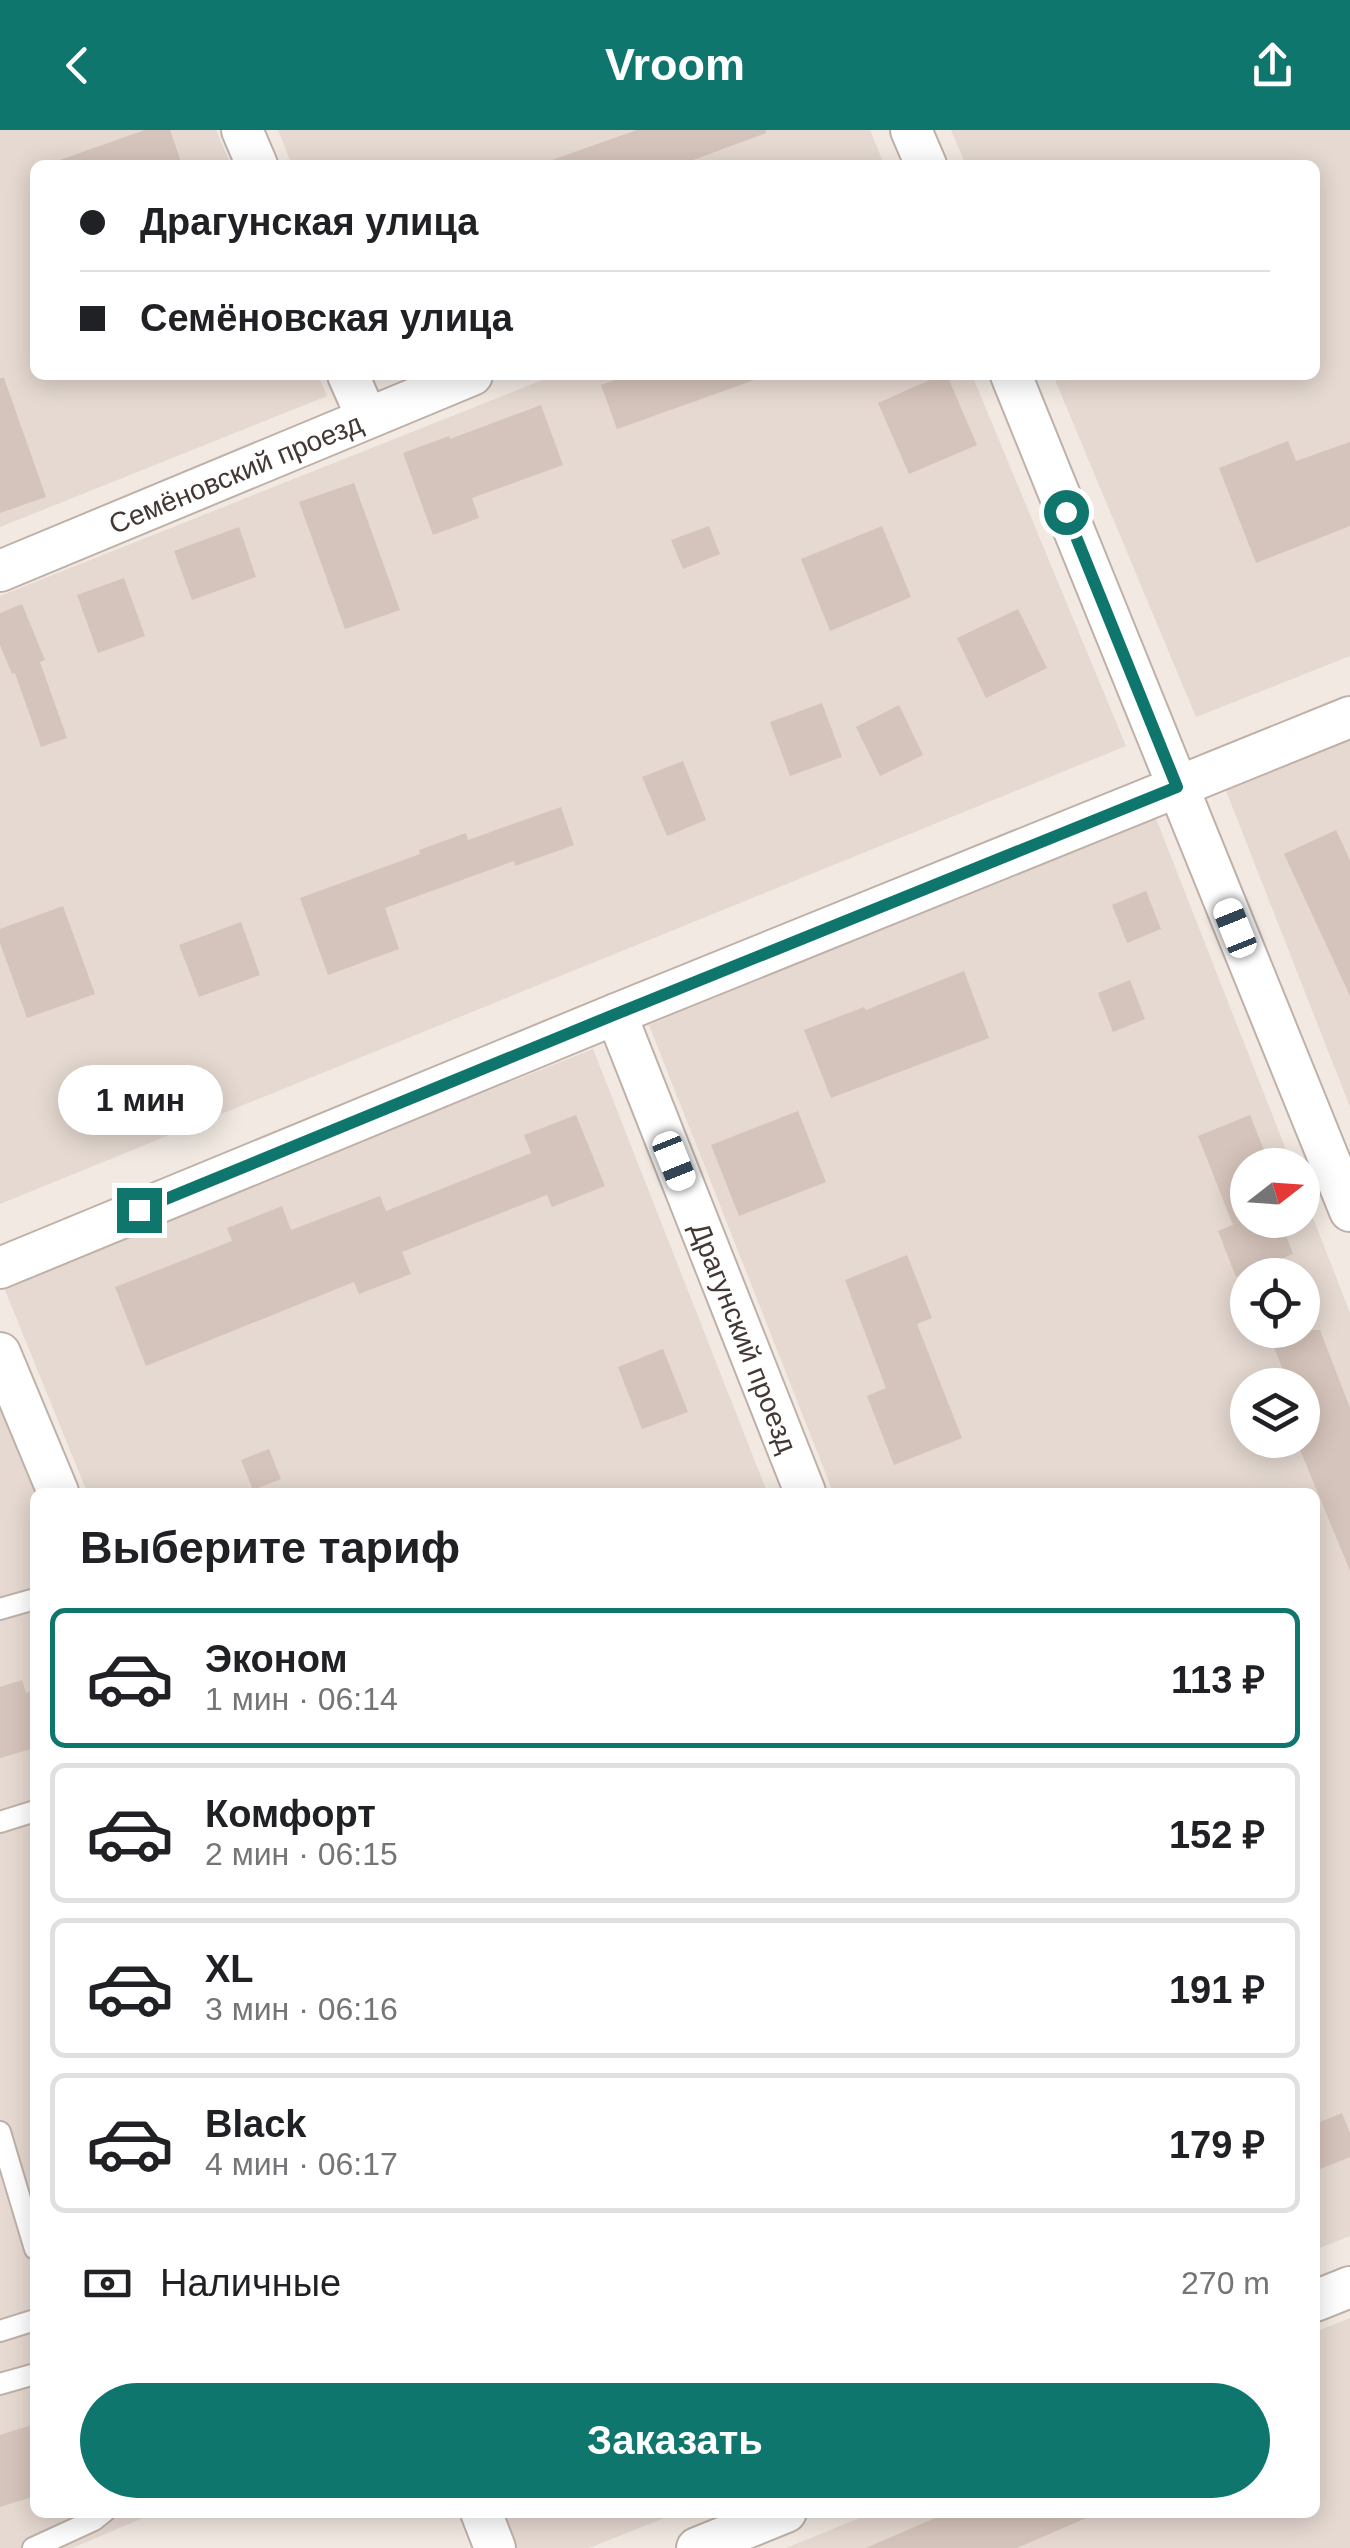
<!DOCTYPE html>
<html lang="ru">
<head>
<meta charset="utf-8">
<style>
  body { margin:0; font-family:Helvetica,sans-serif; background:#f6f6f6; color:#202124; height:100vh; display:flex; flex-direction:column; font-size:38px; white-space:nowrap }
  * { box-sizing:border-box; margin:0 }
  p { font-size:32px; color:#757577 }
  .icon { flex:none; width:55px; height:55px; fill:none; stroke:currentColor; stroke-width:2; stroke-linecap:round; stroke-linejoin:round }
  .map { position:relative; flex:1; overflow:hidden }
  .sheet { position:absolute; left:30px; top:1358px; width:1290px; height:1030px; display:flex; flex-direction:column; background:#fff; border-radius:15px; box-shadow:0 5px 25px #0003 }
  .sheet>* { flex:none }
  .top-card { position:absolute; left:30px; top:30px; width:1290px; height:220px; border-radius:15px; box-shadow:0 5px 25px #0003; display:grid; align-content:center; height:220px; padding:0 50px; background:#fff }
  .needle { width:65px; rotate:73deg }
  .controls { position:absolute; left:1230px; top:1018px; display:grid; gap:20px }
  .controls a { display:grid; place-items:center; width:90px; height:90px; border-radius:50%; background:#fff; box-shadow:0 5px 25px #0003; font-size:50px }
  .end { position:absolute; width:45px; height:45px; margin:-22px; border:12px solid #0f766e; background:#fff; box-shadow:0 0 0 5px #fff }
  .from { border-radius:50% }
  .bubble { position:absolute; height:70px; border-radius:35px; background:#fff; box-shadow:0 5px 25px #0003; font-size:32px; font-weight:700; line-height:70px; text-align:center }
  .car { position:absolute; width:30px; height:60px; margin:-30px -15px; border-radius:12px; box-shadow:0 0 8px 2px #0007; background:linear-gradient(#fff 24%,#345 0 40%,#fff 0 76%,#345 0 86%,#fff 0) }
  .top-card b { display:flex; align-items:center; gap:35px; height:95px; font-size:38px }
  .top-card b+b { border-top:2px solid #e0e0e0 }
  .top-card i { width:25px; height:25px; background:#202124 }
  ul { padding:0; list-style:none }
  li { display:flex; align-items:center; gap:30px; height:140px; margin:0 20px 15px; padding:0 30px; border:5px solid #e0e0e0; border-radius:15px }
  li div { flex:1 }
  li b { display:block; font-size:38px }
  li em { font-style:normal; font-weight:700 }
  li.active { border-color:#0f766e }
  li>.icon { width:90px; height:90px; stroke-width:1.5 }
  h2 { padding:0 50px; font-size:45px; line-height:120px }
  .pay { display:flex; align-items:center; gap:25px; height:110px; padding:0 50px; font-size:38px }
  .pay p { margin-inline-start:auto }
  .primary-button { display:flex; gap:20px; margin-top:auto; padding:20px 50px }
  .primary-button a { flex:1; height:115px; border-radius:60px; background:#0f766e; color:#fff; font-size:40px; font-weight:700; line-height:115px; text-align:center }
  header { display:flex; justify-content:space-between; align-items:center; height:130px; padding:0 50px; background:#0f766e; color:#fff; font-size:45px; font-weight:700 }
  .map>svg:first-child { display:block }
  .residential { fill:#e5d9d1; fill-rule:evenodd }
  .building { fill:#d5c4bb }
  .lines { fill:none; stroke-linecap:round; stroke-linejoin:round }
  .lane-casing { stroke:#bfb1a8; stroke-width:24 }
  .street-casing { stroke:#bfb1a8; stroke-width:44 }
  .lane { stroke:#fff; stroke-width:20 }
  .street { stroke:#fff; stroke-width:40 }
  .route { stroke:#0f766e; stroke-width:12 }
  .labels { text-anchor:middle; stroke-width:8; stroke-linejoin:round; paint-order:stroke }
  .street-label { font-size:28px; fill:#433833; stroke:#fff }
</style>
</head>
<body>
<header><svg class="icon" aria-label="back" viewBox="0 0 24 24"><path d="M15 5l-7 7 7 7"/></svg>Vroom<svg class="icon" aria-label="share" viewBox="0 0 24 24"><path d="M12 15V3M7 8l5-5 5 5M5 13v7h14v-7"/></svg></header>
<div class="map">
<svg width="1350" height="2418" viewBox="0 0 1350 2418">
  <rect width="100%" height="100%" fill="#f1e9e2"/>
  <path class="residential" d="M 0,0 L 216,0 L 231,35 L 35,35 L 35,245 L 318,245 L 327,266 L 0,397 Z
    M 278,0 L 870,0 L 884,34 L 292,35 Z
    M 951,0 L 1350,0 L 1350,526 L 1196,587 L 1053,245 L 1315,245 L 1315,35 L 966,35 Z
    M 555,245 L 972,245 L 1126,616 L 0,1074 L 0,466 Z
    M 1350,608 L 1350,977 L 1225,658 Z
    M 1155,686 L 1292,1035 L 1248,1035 L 1248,1090 L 1302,1090 L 1303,1062 L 1350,1183 L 1350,2106 L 1315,2120 L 1315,1362 L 833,1362 L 649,895 ZM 1248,1145 L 1302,1145 L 1302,1200 L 1248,1200 ZM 1248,1255 L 1302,1255 L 1302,1310 L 1248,1310 Z
    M 593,919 L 767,1362 L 87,1362 L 3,1155 Z
    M 0,1261 L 41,1362 L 35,1362 L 35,2382 L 155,2383 L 72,2418 L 0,2418 Z
    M 1350,2188 L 1350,2418 L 786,2418 L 872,2383 L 1315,2382 L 1315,2202 Z
    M 502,2383 L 677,2383 L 589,2418 L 517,2418 Z"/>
  <path class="building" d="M 145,0 L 170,0 L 182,35 L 58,35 L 57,31 Z
    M 637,0 L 766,0 L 766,3 L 680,35 L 550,35 L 549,31 Z
    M 629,245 L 756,245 L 757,249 L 617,299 L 601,255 Z
    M 941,245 L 947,245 L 977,315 L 909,344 L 878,273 Z
    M 0,248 L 4,248 L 46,367 L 0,383 Z
    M 541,275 L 563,335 L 472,368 L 479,388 L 433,405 L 403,323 L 449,306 L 450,309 Z
    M 1288,311 L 1296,331 L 1350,312 L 1350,396 L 1256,433 L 1219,338 Z
    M 354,353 L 400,480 L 345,499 L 299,372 Z
    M 709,396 L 720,424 L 683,439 L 671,410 Z
    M 882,396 L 911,467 L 830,501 L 801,429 Z
    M 239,397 L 256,447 L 192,470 L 174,421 Z
    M 124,448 L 145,506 L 98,523 L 77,465 Z
    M 22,474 L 45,530 L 40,532 L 67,608 L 41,617 L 15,543 L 12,544 L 0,515 L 0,483 Z
    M 1018,479 L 1047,538 L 986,568 L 957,508 Z
    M 822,573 L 842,627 L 790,646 L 770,592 Z
    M 899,575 L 923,625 L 880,646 L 856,597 Z
    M 683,631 L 706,690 L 667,706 L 642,647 Z
    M 561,677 L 574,715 L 515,736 L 514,731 L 385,778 L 399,819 L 328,845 L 300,768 L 420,724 L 419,720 L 466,703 L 468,710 Z
    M 1336,700 L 1350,730 L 1350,866 L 1284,724 Z
    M 1146,761 L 1161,799 L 1127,813 L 1112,775 Z
    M 63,776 L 95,864 L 27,888 L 0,813 L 0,799 Z
    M 241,792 L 260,845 L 199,867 L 179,815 Z
    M 964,841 L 989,908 L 831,968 L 804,900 L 864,877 L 866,880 Z
    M 1130,850 L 1145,889 L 1113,902 L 1098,863 Z
    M 798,981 L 826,1052 L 739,1086 L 711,1015 Z
    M 576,985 L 605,1056 L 552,1077 L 547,1065 L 402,1122 L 411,1144 L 359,1164 L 354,1152 L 146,1236 L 115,1157 L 232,1111 L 227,1098 L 282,1076 L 291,1100 L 380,1066 L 386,1081 L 531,1023 L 524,1005 Z
    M 1250,985 L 1270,1035 L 1248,1035 L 1248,1090 L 1280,1090 L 1293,1124 L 1236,1147 L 1218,1101 L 1233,1095 L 1198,1006 Z
    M 907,1125 L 932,1188 L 917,1194 L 962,1308 L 894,1335 L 867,1266 L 886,1258 L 845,1150 Z
    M 1267,1200 L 1320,1200 L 1350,1278 L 1350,1441 L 1296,1310 L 1302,1310 L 1302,1255 L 1289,1255 Z
    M 663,1219 L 688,1282 L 642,1299 L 618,1237 Z
    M 269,1319 L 281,1349 L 253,1360 L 241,1330 Z
    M 22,1550 L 26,1563 L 35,1560 L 35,1618 L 0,1628 L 0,1557 Z
    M 1342,1983 L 1350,2003 L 1350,2027 L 1315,2041 L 1315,1994 Z
    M 35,2294 L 35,2366 L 0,2377 L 0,2305 Z
    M 949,2382 L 1100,2382 L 1017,2418 L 866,2418 Z"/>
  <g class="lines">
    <g class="lane-casing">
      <path id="lane" d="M 0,1479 L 35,1469
        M 0,1692 L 35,1681
        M 0,2002 L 35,2119
        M 0,2201 L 35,2190
        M 0,2254 L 35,2244
        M 33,2418 L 94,2390 L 104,2382"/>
    </g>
    <g class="street-casing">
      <g id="street">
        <path d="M 242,0 L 257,35"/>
        <path d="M 911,0 L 926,35"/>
        <path d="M 348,245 L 367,288"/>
        <path d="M 1011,245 L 1350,1081"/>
        <path id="s1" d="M 0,441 L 472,245"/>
        <path id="s2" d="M 616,884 L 805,1362"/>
        <path d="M 0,1138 L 616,884 L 1350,587"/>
        <path d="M 0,1223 L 58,1362"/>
        <path d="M 1315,2171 L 1350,2157"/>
        <path d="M 481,2382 L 495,2418"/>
        <path d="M 697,2418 L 786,2382"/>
      </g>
    </g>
    <use href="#lane" class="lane"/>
    <use href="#street" class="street"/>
  </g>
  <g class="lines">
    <path class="route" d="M 139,1080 L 616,884 L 1177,657 L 1066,382"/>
  </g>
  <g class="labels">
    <g class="street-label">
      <text dy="10" stroke="none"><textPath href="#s1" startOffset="255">Семёновский проезд</textPath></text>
      <text dy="10" stroke="none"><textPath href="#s2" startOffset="348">Драгунский проезд</textPath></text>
    </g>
  </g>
</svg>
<div class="controls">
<a><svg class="needle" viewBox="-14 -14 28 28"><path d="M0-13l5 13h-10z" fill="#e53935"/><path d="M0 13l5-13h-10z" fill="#757577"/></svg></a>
<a><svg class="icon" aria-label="locate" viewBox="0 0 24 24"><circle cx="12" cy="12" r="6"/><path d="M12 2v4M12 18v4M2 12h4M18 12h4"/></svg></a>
<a><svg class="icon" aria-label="layers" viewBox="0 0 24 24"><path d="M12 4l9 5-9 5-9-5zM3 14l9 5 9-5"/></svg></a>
</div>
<i class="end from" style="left:1066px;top:382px"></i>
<i class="end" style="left:139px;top:1080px"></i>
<div class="bubble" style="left:58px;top:935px;width:165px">1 мин</div>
<i class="car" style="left:1235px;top:798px;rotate:338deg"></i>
<i class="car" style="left:674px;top:1031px;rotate:158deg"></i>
<div class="top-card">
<b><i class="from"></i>Драгунская улица</b>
<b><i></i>Семёновская улица</b>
</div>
<section class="sheet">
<h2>Выберите тариф</h2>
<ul>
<li class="active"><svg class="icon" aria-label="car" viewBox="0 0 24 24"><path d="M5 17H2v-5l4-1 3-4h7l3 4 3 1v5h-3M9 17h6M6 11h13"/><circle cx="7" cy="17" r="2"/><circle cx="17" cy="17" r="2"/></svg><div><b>Эконом</b><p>1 мин · 06:14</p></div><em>113 ₽</em></li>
<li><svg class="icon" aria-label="car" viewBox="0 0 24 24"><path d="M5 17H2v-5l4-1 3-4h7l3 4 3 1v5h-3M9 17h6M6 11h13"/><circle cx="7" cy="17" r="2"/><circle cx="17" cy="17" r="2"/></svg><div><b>Комфорт</b><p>2 мин · 06:15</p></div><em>152 ₽</em></li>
<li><svg class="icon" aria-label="car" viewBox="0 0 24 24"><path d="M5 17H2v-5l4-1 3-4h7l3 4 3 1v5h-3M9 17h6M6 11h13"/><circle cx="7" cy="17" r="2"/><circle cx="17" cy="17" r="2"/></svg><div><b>XL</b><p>3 мин · 06:16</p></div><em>191 ₽</em></li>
<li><svg class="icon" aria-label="car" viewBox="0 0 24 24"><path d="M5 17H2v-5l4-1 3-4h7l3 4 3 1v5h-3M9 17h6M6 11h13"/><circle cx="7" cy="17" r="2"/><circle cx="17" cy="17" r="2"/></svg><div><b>Black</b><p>4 мин · 06:17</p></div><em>179 ₽</em></li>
</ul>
<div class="pay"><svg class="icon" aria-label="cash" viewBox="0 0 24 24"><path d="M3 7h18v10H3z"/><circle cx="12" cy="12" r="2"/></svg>Наличные<p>270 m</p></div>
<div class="primary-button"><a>Заказать</a></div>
</section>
</div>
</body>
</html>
